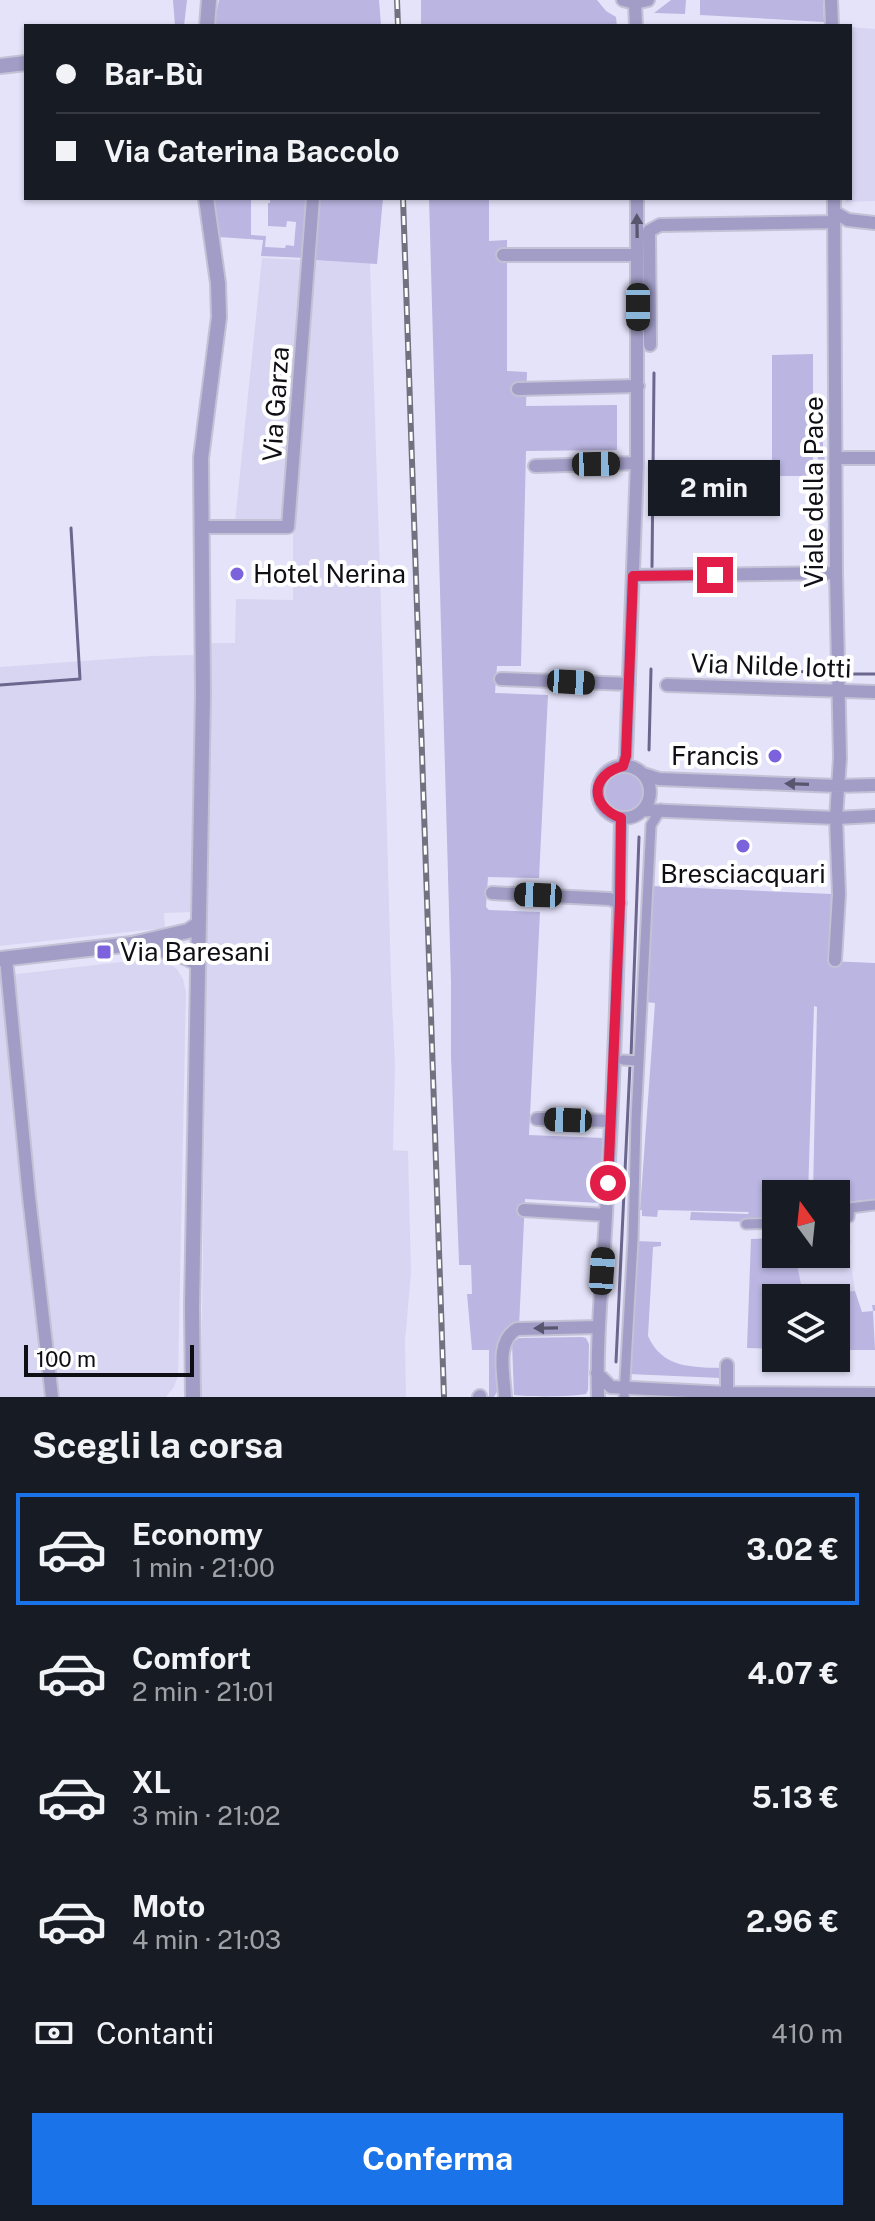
<!DOCTYPE html>
<html lang="it">
<head>
<meta charset="utf-8">
<style>
  body { margin:0; font-family:"Public Sans",sans-serif; background:#242831; color:#f1f3f6; height:100vh; display:flex; flex-direction:column; font-size:30px; white-space:nowrap }
  * { box-sizing:border-box; margin:0 }
  p { font-size:26px; color:#9ea1a6 }
  .icon { flex:none; width:44px; height:44px; fill:none; stroke:currentColor; stroke-width:2; stroke-linecap:round; stroke-linejoin:round }
  .map { position:relative; height:1397px; overflow:hidden }
  .details { display:flex; flex-direction:column; background:#171b24; flex:1 }
  .details>* { flex:none }
  .hud { position:absolute; left:24px; top:24px; width:828px; height:176px; border-radius:0px; box-shadow:0 2px 6px #0004; display:grid; align-content:center; height:176px; padding:0 32px; background:#171b24 }
  .needle { width:52px; rotate:345deg }
  .buttons { position:absolute; left:762px; top:1180px; display:grid; gap:16px }
  .buttons a { display:grid; place-items:center; width:88px; height:88px; border-radius:0px; background:#171b24; box-shadow:0 2px 6px #0004; font-size:40px }
  .scale { position:absolute; left:24px; bottom:20px; width:170px; box-sizing:border-box; padding-left:8px; border:4px solid #0f0e15; border-top:0; font-size:22px; line-height:28px; white-space:nowrap; color:#0f0e15; -webkit-text-stroke:6px #fff; paint-order:stroke }
  .end { position:absolute; width:36px; height:36px; margin:-18px; border:10px solid #e11d48; background:#fff; box-shadow:0 0 0 4px #fff }
  .from { border-radius:50% }
  .bubble { position:absolute; height:56px; border-radius:0px; background:#171b24; box-shadow:0 2px 6px #0004; font-size:26px; font-weight:700; line-height:56px; text-align:center }
  .car { position:absolute; width:24px; height:48px; margin:-24px -12px; border-radius:10px; box-shadow:0 0 6px 2px #0007; background:linear-gradient(#222 24%,#8ab4d8 0 40%,#222 0 76%,#8ab4d8 0 86%,#222 0) }
  .hud b { display:flex; align-items:center; gap:28px; height:76px; font-size:30px }
  .hud b+b { border-top:2px solid #363941 }
  .hud i { width:20px; height:20px; background:#f1f3f6 }
  ul { padding:0; list-style:none }
  li { display:flex; align-items:center; gap:24px; height:112px; margin:0 16px 12px; padding:0 16px; border:4px solid transparent; border-radius:0px }
  li div { flex:1 }
  li b { display:block; font-size:30px }
  li em { font-style:normal; font-weight:700 }
  li.current { border-color:#1a73e8 }
  li>.icon { width:72px; height:72px; stroke-width:1.5 }
  h2 { padding:0 32px; font-size:36px; line-height:96px }
  .pay { display:flex; align-items:center; gap:20px; height:88px; padding:0 32px; font-size:30px }
  .pay p { margin-inline-start:auto }
  .primary-button { display:flex; gap:16px; margin-top:auto; padding:16px 32px }
  .primary-button a { flex:1; height:92px; border-radius:0px; background:#1a73e8; color:#fff; font-size:32px; font-weight:700; line-height:92px; text-align:center }
  .map>svg:first-child { display:block }
  .built { fill:#d8d5f2 }
  .green { fill:#bab5e1 }
  .lines { fill:none; stroke-linecap:round; stroke-linejoin:round }
  .stream { stroke:#6b668d; stroke-width:3 }
  .pedestrian-casing { stroke:#c3c1d5; stroke-width:13 }
  .minor-casing { stroke:#c3c1d5; stroke-width:16 }
  .tertiary-casing { stroke:#c3c1d5; stroke-width:18 }
  .pedestrian { stroke:#a19dc7; stroke-width:9 }
  .minor { stroke:#a19dc7; stroke-width:12 }
  .tertiary { stroke:#a19dc7; stroke-width:14 }
  .rail-casing { stroke:#72717f; stroke-width:6 }
  .rail { stroke:#fff; stroke-width:3; stroke-dasharray:9; stroke-linecap:butt }
  .oneway { fill:#58566e }
  .route { stroke:#e11d48; stroke-width:10 }
  .poi-dot { fill:#7c62dd; stroke:#fff; stroke-width:3 }
  .labels { text-anchor:middle; stroke-width:8; stroke-linejoin:round; paint-order:stroke }
  .street-label { font-size:26px; fill:#0f0e15; stroke:#fff }
  .poi-label { font-size:26px; fill:#0f0e15; stroke:#fff; text-anchor:start }
</style>
</head>
<body>
<div class="map">
<svg width="875" height="1397" viewBox="0 0 875 1397">
  <rect width="100%" height="100%" fill="#e5e3fa"/>
  <path class="built" d="M 850,27 L 875,29 L 875,201 L 846,202 L 846,198 L 850,198 Z
    M 262,258 L 370,263 L 381,605 L 391,980 L 395,1065 L 393,1150 L 408,1151 L 411,1273 L 405,1341 L 406,1397 L 201,1397 L 210,696 L 207,643 L 235,643 L 236,599 L 293,600 L 293,528 L 235,522 Z
    M 193,655 L 198,677 L 198,720 L 190,912 L 164,913 L 165,928 L 0,946 L 0,667 L 151,656 Z
    M 155,958 L 167,962 L 177,969 L 183,979 L 186,992 L 178,1376 L 174,1387 L 166,1397 L 0,1397 L 0,976 Z
    M 849,1230 L 851,1243 L 848,1244 L 855,1291 L 803,1294 L 795,1254 L 836,1254 L 836,1232 Z"/>
  <path class="green" d="M 173,0 L 187,0 L 184,26 L 175,26 Z
    M 219,0 L 379,0 L 381,26 L 214,26 Z
    M 421,0 L 597,0 L 606,11 L 616,17 L 617,26 L 421,26 Z
    M 671,0 L 686,0 L 685,14 L 654,13 Z
    M 700,0 L 823,0 L 824,22 L 700,15 Z
    M 214,198 L 251,198 L 251,235 L 266,236 L 265,247 L 285,248 L 286,245 L 294,246 L 296,222 L 287,221 L 286,227 L 268,226 L 268,203 L 270,203 L 270,198 L 309,198 L 306,258 L 261,256 L 263,240 L 219,237 Z
    M 320,198 L 383,198 L 377,264 L 314,260 Z
    M 429,198 L 489,198 L 489,241 L 507,240 L 507,371 L 527,372 L 526,406 L 617,405 L 617,450 L 526,451 L 521,666 L 497,666 L 495,693 L 548,695 L 539,878 L 488,877 L 486,907 L 489,910 L 540,912 L 529,1135 L 603,1138 L 600,1203 L 525,1199 L 519,1327 L 514,1327 L 500,1386 L 494,1397 L 488,1397 L 489,1395 L 489,1350 L 472,1350 L 467,1294 L 472,1294 L 471,1265 L 459,1265 L 459,1262 L 451,1056 L 451,982 Z
    M 813,354 L 813,476 L 772,476 L 772,355 Z
    M 817,409 L 819,442 L 823,442 L 823,447 L 825,447 L 824,469 L 829,470 L 829,474 L 820,472 L 818,469 Z
    M602 792a22 22 0 1 1 44 0a22 22 0 1 1-44 0Z
    M 651,886 L 831,894 L 829,961 L 875,963 L 875,1199 L 836,1203 L 836,1194 L 813,1194 L 817,1007 L 814,1006 L 808,1194 L 776,1194 L 776,1219 L 750,1222 L 690,1220 L 691,1212 L 748,1214 L 749,1212 L 658,1210 L 657,1217 L 642,1216 L 642,1210 L 640,1210 L 655,1003 L 645,1002 Z
    M 776,1238 L 776,1254 L 795,1254 L 803,1294 L 855,1291 L 862,1312 L 873,1311 L 872,1305 L 875,1305 L 875,1311 L 873,1311 L 875,1350 L 836,1350 L 836,1298 L 776,1298 L 776,1349 L 747,1348 L 751,1239 Z
    M 635,1241 L 661,1242 L 661,1246 L 653,1247 L 648,1336 C 662,1368 691,1367 721,1368 L 721,1378 L 628,1374 Z
    M 582,1337 L 586,1338 L 589,1344 L 588,1390 L 586,1394 C 569,1397 530,1397 514,1395 L 512,1343 L 519,1338 Z"/>
  <g class="lines">
    <path class="stream" d="M 652,567 L 654,373
      M 771,671 L 823,672
      M 850,674 L 875,674
      M 0,685 L 80,679 L 71,528
      M 649,750 L 651,669
      M 631,1057 L 639,837
      M 616,1362 L 630,1065"/>
    <g class="pedestrian-casing">
      <path id="pedestrian" d="M 623,1060 L 639,1061
        M 836,1218 L 849,1217 L 850,1208 L 875,1205
        M 746,1224 L 776,1223
        M 624,1397 L 633,1240 L 636,1119 L 651,825 L 661,809"/>
    </g>
    <g class="minor-casing">
      <path id="minor" d="M 623,0 L 635,3 L 648,0
        M 831,0 L 832,26
        M 635,3 L 636,26
        M 834,198 L 836,573 L 840,758 L 836,818 L 839,894 L 835,960
        M 834,212 L 848,220 L 875,223
        M 503,255 L 637,255
        M 650,345 L 649,231 L 660,225 L 834,222
        M 518,389 L 638,386
        M 835,458 L 875,458
        M 535,466 L 637,463
        M 201,527 L 288,527 L 313,198
        M 633,576 L 836,573
        M 501,679 L 629,684
        M 667,685 L 875,692
        M 623,766 L 626,756 L 637,463 L 637,198
        M598 792a26 26 0 1 1 52 0a26 26 0 1 1-52 0Z
        M 643,774 L 659,779 L 837,786 L 875,785
        M 643,810 L 836,818 L 875,816
        M 492,893 L 610,899 L 620,903
        M 6,959 L 29,1197 L 52,1397
        M 537,1119 L 611,1121
        M 524,1210 L 606,1215
        M 597,1373 L 611,1387 L 727,1393 L 875,1394
        M 727,1393 L 727,1365
        M 479,1397 L 480,1396
        M 505,1397 C 504,1375 495,1341 517,1329 L 598,1327
        M 598,1397 C 596,1336 603,1275 606,1214 C 614,1083 619,950 621,818"/>
    </g>
    <g class="tertiary-casing">
      <path id="tertiary" d="M 207,26 L 209,0
        M 0,66 L 26,63
        M 140,945 L 181,955 L 197,963
        M 0,959 L 132,944 L 188,931 L 198,924
        M 193,1397 L 192,1307 L 203,694 L 201,458 L 219,317 L 218,283 L 206,198"/>
    </g>
    <use href="#pedestrian" class="pedestrian"/>
    <use href="#minor" class="minor"/>
    <use href="#tertiary" class="tertiary"/>
    <g class="rail-casing">
      <path id="rail" d="M 397,0 L 398,26
        M 403,198 L 444,1397"/>
    </g>
    <use href="#rail" class="rail"/>
  </g>
  <defs><path id="oneway-solid" d="M-6-.8H1V-3.2L6.5 0L1 3.2V.8H-6Z" transform="scale(2)"/></defs>
  <g class="oneway">
    <use href="#oneway-solid" transform="translate(637 226) rotate(-91)"/>
    <use href="#oneway-solid" transform="translate(797 784) rotate(-178)"/>
    <use href="#oneway-solid" transform="translate(546 1328) rotate(179)"/>
  </g>
  <g class="lines">
    <path class="route" d="M 608,1183 L 620,903 L 621,818 C 589,806 590,775 623,766 L 626,756 L 633,576 L 715,575"/>
  </g>
  <g class="poi-dot">
    <circle cx="237" cy="574" r="8"/>
    <circle cx="775" cy="756" r="8"/>
    <circle cx="743" cy="846" r="8"/>
    <rect x="96" y="944" width="16" height="16" rx="4"/>
  </g>
  <g class="labels">
    <g class="street-label">
      <text transform="translate(276 404) rotate(-86)" y="9">Via Garza</text>
      <text transform="translate(814 492) rotate(-90)" y="9">Viale della Pace</text>
      <text transform="translate(771 666) rotate(2)" y="9">Via Nilde Iotti</text>
    </g>
    <g class="poi-label">
      <text x="253" y="583">Hotel Nerina</text>
      <text x="759" y="765" text-anchor="end">Francis</text>
      <text x="743" y="883" text-anchor="middle">Bresciacquari</text>
      <text x="120" y="961">Via Baresani</text>
    </g>
  </g>
</svg>
<div class="buttons">
<a><svg class="needle" viewBox="-14 -14 28 28"><path d="M0-13l5 13h-10z" fill="#e53935"/><path d="M0 13l5-13h-10z" fill="#9ea1a6"/></svg></a>
<a><svg class="icon" aria-label="layers" viewBox="0 0 24 24"><path d="M12 4l9 5-9 5-9-5zM3 14l9 5 9-5"/></svg></a>
</div>
<div class="scale">100 m</div>
<i class="end from" style="left:608px;top:1183px"></i>
<i class="end" style="left:715px;top:575px"></i>
<div class="bubble" style="left:648px;top:460px;width:132px">2 min</div>
<i class="car" style="left:638px;top:307px;rotate:180deg"></i>
<i class="car" style="left:596px;top:464px;rotate:89deg"></i>
<i class="car" style="left:571px;top:682px;rotate:93deg"></i>
<i class="car" style="left:538px;top:895px;rotate:272deg"></i>
<i class="car" style="left:568px;top:1120px;rotate:272deg"></i>
<i class="car" style="left:602px;top:1271px;rotate:4deg"></i>
<div class="hud">
<b><i class="from"></i>Bar-Bù</b>
<b><i></i>Via Caterina Baccolo</b>
</div>
</div>
<section class="details">
<h2>Scegli la corsa</h2>
<ul>
<li class="current"><svg class="icon" aria-label="car" viewBox="0 0 24 24"><path d="M5 17H2v-5l4-1 3-4h7l3 4 3 1v5h-3M9 17h6M6 11h13"/><circle cx="7" cy="17" r="2"/><circle cx="17" cy="17" r="2"/></svg><div><b>Economy</b><p>1 min · 21:00</p></div><em>3.02 €</em></li>
<li><svg class="icon" aria-label="car" viewBox="0 0 24 24"><path d="M5 17H2v-5l4-1 3-4h7l3 4 3 1v5h-3M9 17h6M6 11h13"/><circle cx="7" cy="17" r="2"/><circle cx="17" cy="17" r="2"/></svg><div><b>Comfort</b><p>2 min · 21:01</p></div><em>4.07 €</em></li>
<li><svg class="icon" aria-label="car" viewBox="0 0 24 24"><path d="M5 17H2v-5l4-1 3-4h7l3 4 3 1v5h-3M9 17h6M6 11h13"/><circle cx="7" cy="17" r="2"/><circle cx="17" cy="17" r="2"/></svg><div><b>XL</b><p>3 min · 21:02</p></div><em>5.13 €</em></li>
<li><svg class="icon" aria-label="car" viewBox="0 0 24 24"><path d="M5 17H2v-5l4-1 3-4h7l3 4 3 1v5h-3M9 17h6M6 11h13"/><circle cx="7" cy="17" r="2"/><circle cx="17" cy="17" r="2"/></svg><div><b>Moto</b><p>4 min · 21:03</p></div><em>2.96 €</em></li>
</ul>
<div class="pay"><svg class="icon" aria-label="cash" viewBox="0 0 24 24"><path d="M3 7h18v10H3z"/><circle cx="12" cy="12" r="2"/></svg>Contanti<p>410 m</p></div>
<div class="primary-button"><a>Conferma</a></div>
</section>
</body>
</html>
